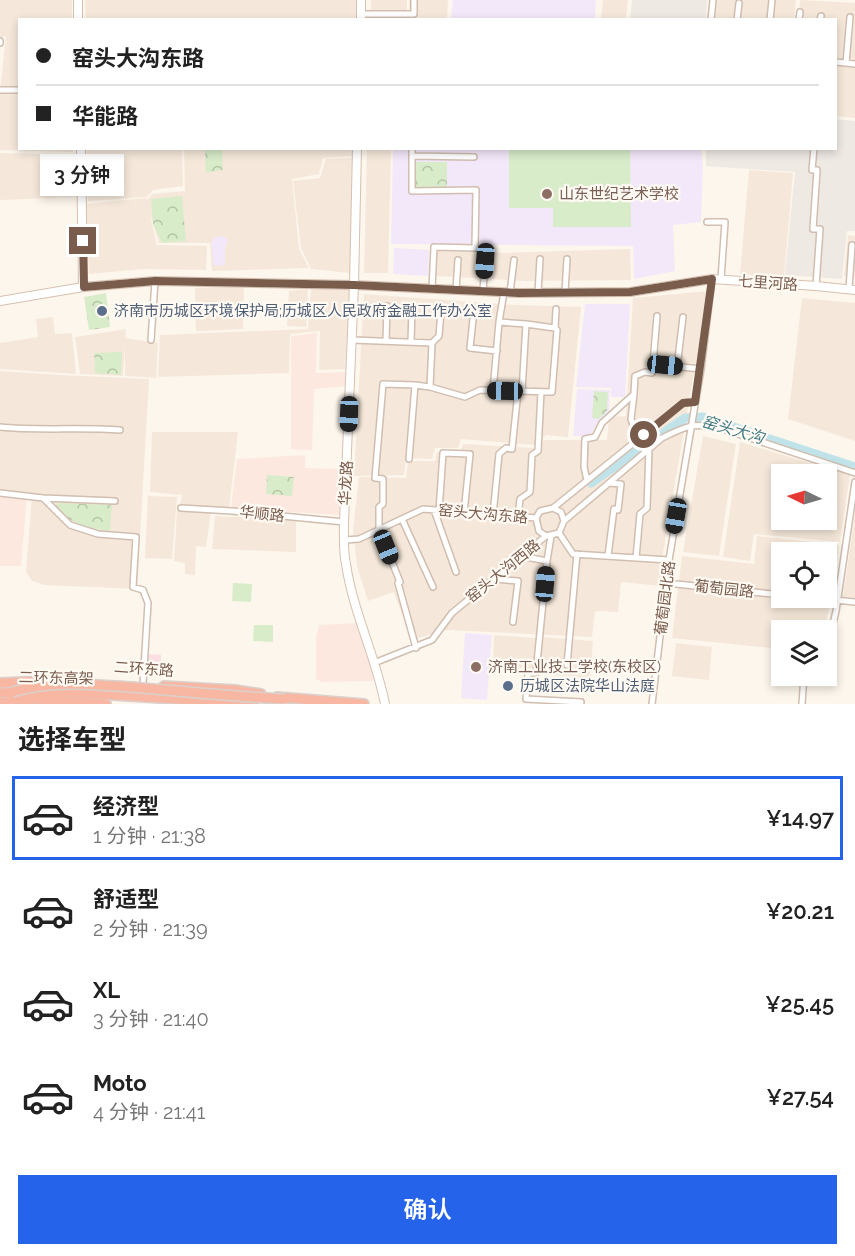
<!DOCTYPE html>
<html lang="zh">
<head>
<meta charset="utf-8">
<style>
  body { margin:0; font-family:Raleway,"Noto Sans SC",sans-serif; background:#f2f2f2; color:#222; height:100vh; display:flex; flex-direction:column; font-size:22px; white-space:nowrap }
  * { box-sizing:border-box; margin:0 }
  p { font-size:20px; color:#767676 }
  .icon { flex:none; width:33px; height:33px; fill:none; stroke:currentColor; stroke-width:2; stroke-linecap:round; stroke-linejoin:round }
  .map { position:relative; height:704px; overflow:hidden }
  .side { display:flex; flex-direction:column; background:#fff; flex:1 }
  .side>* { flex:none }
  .banner { position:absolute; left:18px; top:18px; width:819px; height:132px; border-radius:0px; box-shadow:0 3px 9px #0003; display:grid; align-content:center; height:132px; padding:0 18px; background:#fff }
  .needle { width:39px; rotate:275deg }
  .controls { position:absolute; left:771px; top:464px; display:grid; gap:12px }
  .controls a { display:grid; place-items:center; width:66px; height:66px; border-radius:0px; background:#fff; box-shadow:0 3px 9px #0003; font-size:30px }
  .end { position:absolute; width:27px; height:27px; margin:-14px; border:8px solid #7a5c4d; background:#fff; box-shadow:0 0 0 3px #fff }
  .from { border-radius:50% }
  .bubble { position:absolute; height:42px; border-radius:0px; background:#fff; box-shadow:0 3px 9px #0003; font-size:20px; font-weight:600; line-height:42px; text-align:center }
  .car { position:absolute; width:18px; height:36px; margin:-18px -9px; border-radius:8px; box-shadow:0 0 4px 2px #0007; background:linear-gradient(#222 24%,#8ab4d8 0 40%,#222 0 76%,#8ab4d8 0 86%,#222 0) }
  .banner b { display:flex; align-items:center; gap:21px; height:57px; font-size:22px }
  .banner b+b { border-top:2px solid #e0e0e0 }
  .banner i { width:15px; height:15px; background:#222 }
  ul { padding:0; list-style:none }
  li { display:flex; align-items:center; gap:18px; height:84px; margin:0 12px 9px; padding:0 6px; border:3px solid transparent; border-radius:0px }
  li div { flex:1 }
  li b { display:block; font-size:22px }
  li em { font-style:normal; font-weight:600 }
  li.selected { border-color:#2563eb }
  li>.icon { width:54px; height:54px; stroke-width:1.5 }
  h2 { padding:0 18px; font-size:27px; line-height:72px }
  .cta { display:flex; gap:12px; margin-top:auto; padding:12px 18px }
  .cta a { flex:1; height:69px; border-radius:0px; background:#2563eb; color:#fff; font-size:24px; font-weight:600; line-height:69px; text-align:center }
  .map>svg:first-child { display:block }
  .residential { fill:#f5e8da; fill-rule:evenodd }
  .commercial { fill:#fde8e0 }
  .industrial { fill:#efe9e4 }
  .education { fill:#f3e8fa }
  .medical { fill:#fbdfe3 }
  .park { fill:url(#park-crowns) }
  .pitch { fill:#d8ecc9 }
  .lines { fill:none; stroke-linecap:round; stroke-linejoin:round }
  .river { stroke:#bfe3e8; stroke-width:9 }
  .street-casing { stroke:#d1beb0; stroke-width:8 }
  .secondary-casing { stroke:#d6c0b0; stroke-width:10 }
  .highway-casing { stroke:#dad1cd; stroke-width:12 }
  .street { stroke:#fff; stroke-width:5 }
  .secondary { stroke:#fff; stroke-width:8 }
  .highway { stroke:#f7b7a3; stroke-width:9 }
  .highway-bridge-casing { stroke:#dad1cd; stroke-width:12; stroke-linecap:butt }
  .highway-bridge { stroke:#f7b7a3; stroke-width:9 }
  .route { stroke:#7a5c4d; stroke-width:8 }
  .education-dot { fill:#8d6e63; stroke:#fffaf3; stroke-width:2 }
  .service-dot { fill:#5c6f8a; stroke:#fffaf3; stroke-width:2 }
  .labels { text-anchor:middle; stroke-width:4.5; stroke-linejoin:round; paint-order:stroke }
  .education-label { font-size:15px; fill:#785e54; stroke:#fffaf3; text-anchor:start }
  .street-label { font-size:15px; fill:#7a5c4d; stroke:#fffaf3 }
  .service-label { font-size:15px; fill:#4e5e75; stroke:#fffaf3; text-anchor:start }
  .water-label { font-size:16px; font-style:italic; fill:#437c86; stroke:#fffaf3 }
</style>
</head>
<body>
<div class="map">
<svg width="855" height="704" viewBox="0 0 855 704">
  <defs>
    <pattern id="park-crowns" width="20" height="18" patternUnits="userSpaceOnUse" patternTransform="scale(1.5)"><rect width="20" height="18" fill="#d8ecc9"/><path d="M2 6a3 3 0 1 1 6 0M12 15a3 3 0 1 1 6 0" fill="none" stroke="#b4c2a5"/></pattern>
  </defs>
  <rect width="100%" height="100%" fill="#fdf6ec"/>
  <path class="residential" d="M 0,0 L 72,0 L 72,19 L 20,20 L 20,148 L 73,149 L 73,152 L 0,150 L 0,92 L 6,37 L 1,37 L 0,43 Z
    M 85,0 L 358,0 L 358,19 L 86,19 Z
    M 371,0 L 407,0 L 407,19 L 371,20 Z
    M 409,0 L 448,0 L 447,19 L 409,20 Z
    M 603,0 L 628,0 L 626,19 L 601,19 Z
    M 717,0 L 796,0 L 794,19 L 715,20 Z
    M 800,0 L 855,3 L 855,118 L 836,116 L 836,20 L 798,20 Z
    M 87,149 L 182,149 L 183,186 L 153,190 L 147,197 L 88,201 Z
    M 184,149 L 355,149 L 355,156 L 323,158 L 319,174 L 292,179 L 299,249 L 309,268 L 212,271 L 210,243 L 159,243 L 149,211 L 157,245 L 207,246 L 206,270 L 143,269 L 89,274 L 86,204 L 146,198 L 147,200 L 152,194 L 185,191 Z
    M 367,149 L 391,149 L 388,273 L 364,273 Z
    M 0,153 L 74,155 L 76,197 L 0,200 Z
    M 353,158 L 350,273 L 311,269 L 301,248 L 293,181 L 320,178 L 326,159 Z
    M 749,170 L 793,173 L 784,277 L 740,274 Z
    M 848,235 L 855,236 L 855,277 L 844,276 Z
    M 630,249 L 631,280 L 526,281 L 435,276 L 437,251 L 500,253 Z
    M 350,285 L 345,369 L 319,370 L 320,331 L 290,334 L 289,373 L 158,377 L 160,335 L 308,329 L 311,287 Z
    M 244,286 L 243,329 L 196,331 L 195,288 Z
    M 308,289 L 306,327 L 287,326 L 289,291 Z
    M 708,291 L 663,553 L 661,586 L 621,582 L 618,612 L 595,611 L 592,637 L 447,630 L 411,640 L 394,592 L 368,601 L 357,566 L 353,530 L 359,477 L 406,478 L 408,461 L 435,461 L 437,452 L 461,451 L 463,444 L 536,448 L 544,440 L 607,440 L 609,417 L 626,416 L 633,298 Z
    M 364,294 L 515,305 L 581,307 L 568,437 L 546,435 L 535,445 L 461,439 L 458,448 L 435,448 L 432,459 L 406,458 L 404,475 L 354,476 Z
    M 802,298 L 855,303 L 855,441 L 788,419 Z
    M 53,317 L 55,334 L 72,333 L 76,374 L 0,369 L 0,343 L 38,337 L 36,319 Z
    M 126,329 L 125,338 L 158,343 L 156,378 L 125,376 L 125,345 L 123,376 L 80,374 L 75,337 Z
    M 0,371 L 59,375 L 149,379 L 137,589 L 44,585 L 32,581 L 26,572 L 32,495 L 0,490 Z
    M 152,432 L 238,432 L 229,508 L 180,506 L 182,495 L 150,492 Z
    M 703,436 L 736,444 L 719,556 L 683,552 Z
    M 740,442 L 850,475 L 840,542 L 754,534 L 750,561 L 723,557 ZM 782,474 L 826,474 L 826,519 L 782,519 Z
    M 148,496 L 177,497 L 172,559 L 145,558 Z
    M 177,511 L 211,511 L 206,547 L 196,546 L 195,575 L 185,574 L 185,563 L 174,561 Z
    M 855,515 L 855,598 L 843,597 Z
    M 215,516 L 296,520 L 296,552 L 212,549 Z
    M 757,536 L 839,545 L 825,630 L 782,630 L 781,649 L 672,638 L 682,556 L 754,564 ZM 782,552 L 826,552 L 826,597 L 782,597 Z
    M 494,635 L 536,638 L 535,669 L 493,666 Z
    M 540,637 L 593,641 L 590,678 L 538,674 Z
    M 676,643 L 712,647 L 709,680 L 672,676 Z"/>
  <path class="commercial" d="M 317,333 L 316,373 L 348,372 L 347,386 L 314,389 L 312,450 L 291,449 L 291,336 Z
    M 305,455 L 305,468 L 343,469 L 339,515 L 231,508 L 237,459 Z
    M 0,495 L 27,497 L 21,566 L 0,566 Z
    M 359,623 L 375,675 L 373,681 L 322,682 L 316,679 L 316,637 L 319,625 Z"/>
  <path class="industrial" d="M 632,0 L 707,0 L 706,19 L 630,19 Z
    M 836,119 L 855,121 L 855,231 L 847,231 L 842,279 L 785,275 L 795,172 L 706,166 L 706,149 L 836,148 Z"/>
  <path class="education" d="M 453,0 L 596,0 L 595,19 L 451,19 Z
    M 393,149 L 701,149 L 703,167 L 701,222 L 673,225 L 675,271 L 634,279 L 633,246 L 391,244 Z
    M 220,236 L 225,237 L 228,241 L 225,248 L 225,265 L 214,266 L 211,243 L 215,237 Z
    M 394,248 L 429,250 L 428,276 L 393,274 Z
    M 585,304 L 630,304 L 625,397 L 611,397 L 611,388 L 576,387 Z
    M 577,389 L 610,390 L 609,412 L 599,421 L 589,436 L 573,436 Z
    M 465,633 L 492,635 L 487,700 L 461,698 Z"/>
  <path class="medical" d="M 147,654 L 161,655 L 161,672 L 146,671 Z"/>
  <path class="park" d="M 205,149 L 222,149 L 223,170 L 206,173 Z
    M 416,162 L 447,162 L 447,187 L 416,187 Z
    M 182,196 L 186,241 L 162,243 L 153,223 L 151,199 Z
    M 106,293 L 110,327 L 89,330 L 84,297 Z
    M 122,352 L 121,375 L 95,373 L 94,353 Z
    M 594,391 L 608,392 L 607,411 L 599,419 L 592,418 Z
    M 267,475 L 294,477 L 292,496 L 266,494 Z
    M 58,503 L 112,505 L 110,531 C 85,529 74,524 55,508 Z"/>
  <path class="pitch" d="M 509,149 L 630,149 L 631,227 L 553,227 L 553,208 L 509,208 Z
    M 233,583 L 252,584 L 251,602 L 232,601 Z
    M 254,625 L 273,625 L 273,642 L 253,641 Z"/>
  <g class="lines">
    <path class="river" d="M 591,483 L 685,418 L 703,417 L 855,467"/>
    <g class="street-casing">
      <path id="street" d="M 361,14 L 414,14 L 414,0
        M 711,20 L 713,0
        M 737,20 L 739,3
        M 770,20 L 772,0
        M 799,20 L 800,12
        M 820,20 L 821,16
        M 0,43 L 0,41
        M 836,62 L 855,64
        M 846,63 L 850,17
        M 0,90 L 20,90
        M 412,148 L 412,191 L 476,190 L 475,248 L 434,247 L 432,289
        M 814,148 L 812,170 L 817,170 L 813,229 L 820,229 L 816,286
        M 412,156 L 474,157
        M 707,222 L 725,222 L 721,279
        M 849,289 L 852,245
        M 456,290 L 458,260
        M 483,291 L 485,261
        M 565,292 L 567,259
        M 510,293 L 514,260
        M 538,293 L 540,259
        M 473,319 L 470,348 L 497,351
        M 499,322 L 526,324 L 522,391
        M 526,324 L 555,328 L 556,309
        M 151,340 L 155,281
        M 352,340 L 432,343 L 430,387 L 465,397 L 480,390 L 552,392 L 557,330 L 555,328
        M 386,341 L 387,306
        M 411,342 L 412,309
        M 432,343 L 439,336 L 441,311
        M 653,364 L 657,316
        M 677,367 L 683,317
        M 493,391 L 499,322 L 504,292
        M 634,394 L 631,419 L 638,440
        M 0,427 C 40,431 80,427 120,430
        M 409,459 L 415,385
        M 587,480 L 584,467 L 585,439 L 595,437 L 602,423 L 634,394 L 635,376 L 645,372 L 652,373 L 653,364 L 701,369
        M 0,493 L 43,498 L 70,525 L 98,534 L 136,537 L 133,587 L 143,590 L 148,603 L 143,684
        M 43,498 L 115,501
        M 181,508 L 232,511 L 344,522
        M 553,508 L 561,512 L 564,521
        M 434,510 L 456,572
        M 439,511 L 443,453 L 470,454 L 464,513
        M 493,515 L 499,454 L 506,448 L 512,449 L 518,391
        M 518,517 L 520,499 L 530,492 L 532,455 L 538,451 L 541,392
        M 536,518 L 540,511 L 553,508 L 683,403 L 695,402
        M 536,518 L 539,531 L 546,536
        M 402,519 L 433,587
        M 559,533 L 573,554 L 669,560
        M 345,540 L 359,539 L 423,509 L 536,518
        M 521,556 L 547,561 L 536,673 L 528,673 L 526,699 L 581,702
        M 608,556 L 614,509 L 618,510 L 621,484 L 609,483
        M 636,558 L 640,514 L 647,508 L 649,449
        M 547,561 L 551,536
        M 494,579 L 518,581 L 513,622
        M 666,583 L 782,595
        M 806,597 L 855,602
        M 416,648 L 398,583 L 400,582 L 379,529 L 379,507 L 383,504 L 383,479 L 375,478 L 383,384 L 415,385 L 430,387
        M 826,654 L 836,611 L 855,482
        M 374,663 L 432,640 L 452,613 L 546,536 L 559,533 L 564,521 L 662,438 C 684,427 692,423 717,427 L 855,473
        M 567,665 L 577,554
        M 652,704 L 669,560 L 701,369 L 712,279
        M 802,704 L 804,675"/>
    </g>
    <g class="secondary-casing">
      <path id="secondary" d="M 78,0 L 78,20
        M 361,20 L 361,0
        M 81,148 L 83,287
        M 357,148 L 354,285 L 344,522 C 344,536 343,551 346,564 C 353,612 376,657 385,704
        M 0,301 L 83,287 L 155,281 L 354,285 L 519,293 L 630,292 L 712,279 L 816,286 L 855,290"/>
    </g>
    <g class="highway-casing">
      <path id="highway" d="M 0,683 L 64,680
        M 164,686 L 235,690 L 261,694
        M 0,693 L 51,691 L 254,704
        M 277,697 L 364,704
        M 0,703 L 36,699 L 106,704"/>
    </g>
    <use href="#street" class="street"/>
    <use href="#secondary" class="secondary"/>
    <use href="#highway" class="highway"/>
    <g class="highway-bridge-casing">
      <path id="highway-bridge" d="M 12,692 C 51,680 89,684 130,687 C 181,691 233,697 285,699"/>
    </g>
    <use href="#highway-bridge" class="highway-bridge"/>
  </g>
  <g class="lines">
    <path class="route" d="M 83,241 L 84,287 L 155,281 L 354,285 L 519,293 L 630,292 L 712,279 L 695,402 L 683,403 L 644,435"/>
  </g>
  <g class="education-dot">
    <circle cx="547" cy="194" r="6"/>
    <circle cx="476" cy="667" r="6"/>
  </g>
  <g class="service-dot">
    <circle cx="102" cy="311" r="6"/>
    <circle cx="508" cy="686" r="6"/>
  </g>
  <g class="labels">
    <g class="education-label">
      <text x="559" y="199">山东世纪艺术学校</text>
      <text x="488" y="672">济南工业技工学校(东校区)</text>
    </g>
    <g class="street-label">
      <text transform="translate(768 283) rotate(4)" y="5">七里河路</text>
      <text transform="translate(346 483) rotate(-87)" y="5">华龙路</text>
      <text transform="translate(262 514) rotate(6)" y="5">华顺路</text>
      <text transform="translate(483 514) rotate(5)" y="5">窑头大沟东路</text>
      <text transform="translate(503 571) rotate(-39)" y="5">窑头大沟西路</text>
      <text transform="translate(724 589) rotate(6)" y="5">葡萄园路</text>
      <text transform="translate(665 598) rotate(-83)" y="5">葡萄园北路</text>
      <text transform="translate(144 669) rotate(4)" y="5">二环东路</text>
      <text transform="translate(56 678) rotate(1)" y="5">二环东高架</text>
    </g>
    <g class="service-label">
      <text x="114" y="316">济南市历城区环境保护局;历城区人民政府金融工作办公室</text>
      <text x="520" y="691">历城区法院华山法庭</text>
    </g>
    <g class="water-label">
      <text transform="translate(733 429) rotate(16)" y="6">窑头大沟</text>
    </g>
  </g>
</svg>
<div class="controls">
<a><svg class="needle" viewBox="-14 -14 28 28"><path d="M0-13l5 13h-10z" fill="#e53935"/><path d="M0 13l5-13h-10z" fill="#767676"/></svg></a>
<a><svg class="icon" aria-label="locate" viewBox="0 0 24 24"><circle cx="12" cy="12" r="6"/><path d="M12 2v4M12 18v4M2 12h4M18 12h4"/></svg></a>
<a><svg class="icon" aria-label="layers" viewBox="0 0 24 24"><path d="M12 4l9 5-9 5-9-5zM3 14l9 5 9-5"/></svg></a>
</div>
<i class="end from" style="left:644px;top:435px"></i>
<i class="end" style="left:83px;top:241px"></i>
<div class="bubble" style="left:40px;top:154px;width:84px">3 分钟</div>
<i class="car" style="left:485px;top:261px;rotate:184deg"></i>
<i class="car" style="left:665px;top:365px;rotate:96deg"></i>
<i class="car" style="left:505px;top:391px;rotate:271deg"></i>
<i class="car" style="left:349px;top:414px;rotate:182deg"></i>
<i class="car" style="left:676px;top:516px;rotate:190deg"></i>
<i class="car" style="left:386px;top:547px;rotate:158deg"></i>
<i class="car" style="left:545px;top:584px;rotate:5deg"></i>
<div class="banner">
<b><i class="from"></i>窑头大沟东路</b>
<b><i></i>华能路</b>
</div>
</div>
<section class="side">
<h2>选择车型</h2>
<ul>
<li class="selected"><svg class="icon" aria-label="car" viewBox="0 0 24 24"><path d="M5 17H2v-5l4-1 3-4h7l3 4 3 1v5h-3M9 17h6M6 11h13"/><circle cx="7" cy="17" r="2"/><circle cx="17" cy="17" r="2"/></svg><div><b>经济型</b><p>1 分钟 · 21:38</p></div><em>¥14.97</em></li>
<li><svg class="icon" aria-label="car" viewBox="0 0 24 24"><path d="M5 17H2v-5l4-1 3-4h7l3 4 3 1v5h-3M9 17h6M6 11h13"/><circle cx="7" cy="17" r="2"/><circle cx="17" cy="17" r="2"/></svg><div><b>舒适型</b><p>2 分钟 · 21:39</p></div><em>¥20.21</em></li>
<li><svg class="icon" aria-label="car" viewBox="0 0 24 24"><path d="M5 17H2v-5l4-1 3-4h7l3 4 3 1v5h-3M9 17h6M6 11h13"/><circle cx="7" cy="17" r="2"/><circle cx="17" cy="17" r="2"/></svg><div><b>XL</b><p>3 分钟 · 21:40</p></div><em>¥25.45</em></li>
<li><svg class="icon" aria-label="car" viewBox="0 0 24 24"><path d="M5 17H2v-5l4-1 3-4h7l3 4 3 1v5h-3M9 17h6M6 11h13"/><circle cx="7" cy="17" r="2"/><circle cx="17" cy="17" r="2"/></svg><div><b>Moto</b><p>4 分钟 · 21:41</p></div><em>¥27.54</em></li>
</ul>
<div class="cta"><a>确认</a></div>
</section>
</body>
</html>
